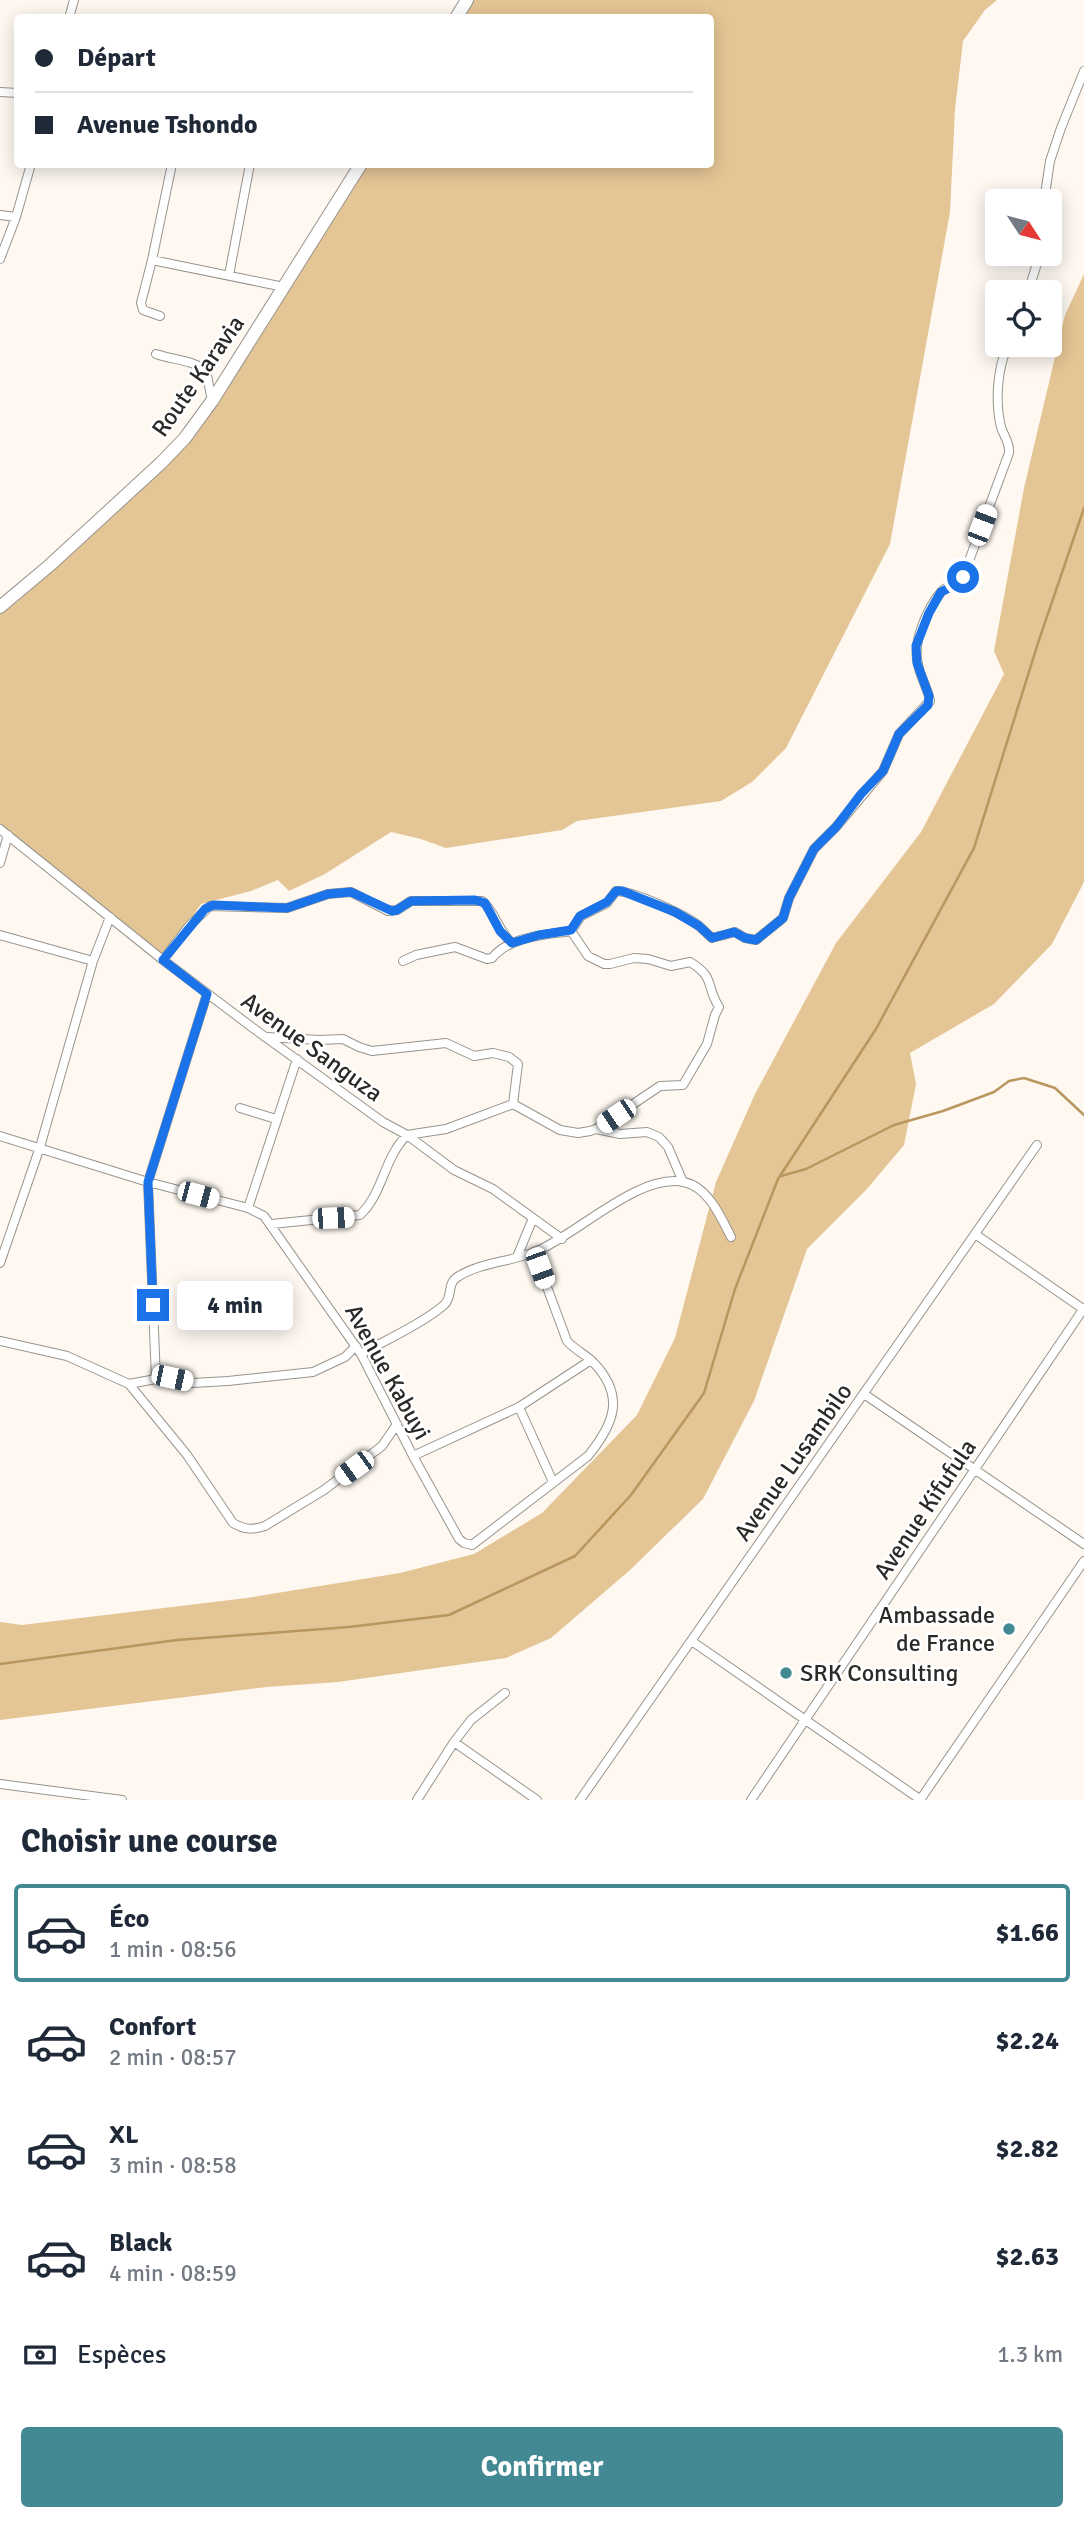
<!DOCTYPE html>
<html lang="fr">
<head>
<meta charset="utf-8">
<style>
  body { margin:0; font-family:Signika,sans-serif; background:#f6f6f7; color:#1f2937; height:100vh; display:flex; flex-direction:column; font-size:26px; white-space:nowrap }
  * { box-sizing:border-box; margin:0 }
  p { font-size:23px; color:#747a83 }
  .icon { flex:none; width:38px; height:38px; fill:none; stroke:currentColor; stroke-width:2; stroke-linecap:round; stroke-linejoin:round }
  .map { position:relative; height:1800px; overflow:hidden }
  .drawer { display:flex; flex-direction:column; background:#fff; flex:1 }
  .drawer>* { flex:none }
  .top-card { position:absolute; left:14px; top:14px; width:700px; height:154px; border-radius:7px; box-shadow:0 4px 18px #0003; display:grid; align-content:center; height:154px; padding:0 21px; background:#fff }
  .needle { width:46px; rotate:126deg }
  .tools { position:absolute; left:985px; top:189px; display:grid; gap:14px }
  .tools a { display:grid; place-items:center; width:77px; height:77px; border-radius:7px; background:#fff; box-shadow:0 4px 18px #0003; font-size:35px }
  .end { position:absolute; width:32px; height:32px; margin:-16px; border:9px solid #1a73e8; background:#fff; box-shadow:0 0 0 4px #fff }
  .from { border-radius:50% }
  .bubble { position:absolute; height:49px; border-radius:7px; background:#fff; box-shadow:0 4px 18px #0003; font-size:23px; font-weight:800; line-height:49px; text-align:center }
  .car { position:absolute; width:21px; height:42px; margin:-21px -10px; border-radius:9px; box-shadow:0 0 5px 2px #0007; background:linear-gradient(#fff 24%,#345 0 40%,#fff 0 76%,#345 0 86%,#fff 0) }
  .top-card b { display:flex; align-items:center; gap:24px; height:66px; font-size:26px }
  .top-card b+b { border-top:2px solid #e0e1e3 }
  .top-card i { width:18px; height:18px; background:#1f2937 }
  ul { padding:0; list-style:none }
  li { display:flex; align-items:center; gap:21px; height:98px; margin:0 14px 10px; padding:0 7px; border:4px solid transparent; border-radius:7px }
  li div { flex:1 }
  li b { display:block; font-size:26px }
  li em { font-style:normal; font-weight:800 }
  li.on { border-color:#438994 }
  li>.icon { width:63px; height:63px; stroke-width:1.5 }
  h2 { padding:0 21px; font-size:32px; line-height:84px }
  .pay { display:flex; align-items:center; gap:18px; height:77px; padding:0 21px; font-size:26px }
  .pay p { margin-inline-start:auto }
  .button { display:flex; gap:14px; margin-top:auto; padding:14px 21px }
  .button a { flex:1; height:80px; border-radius:7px; background:#438994; color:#fff; font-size:28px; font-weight:800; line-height:80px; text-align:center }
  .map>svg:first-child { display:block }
  .green { fill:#e4c595 }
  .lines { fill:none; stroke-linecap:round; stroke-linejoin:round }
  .stream { stroke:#ba965f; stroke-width:2.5 }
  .street-casing { stroke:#98948d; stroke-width:10 }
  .secondary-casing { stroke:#98948d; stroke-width:14 }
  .street { stroke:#fff; stroke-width:8 }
  .secondary { stroke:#fff; stroke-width:12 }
  .route { stroke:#1a73e8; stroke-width:9 }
  .poi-dot { fill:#438994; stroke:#fff; stroke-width:2.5 }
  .labels { text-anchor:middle; stroke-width:5; stroke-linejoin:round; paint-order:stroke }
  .street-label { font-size:24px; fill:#2c2a27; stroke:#fff }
  .poi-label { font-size:24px; fill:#2c2a27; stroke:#fff; text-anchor:end }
</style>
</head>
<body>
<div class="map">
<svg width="1084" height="1800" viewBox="0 0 1084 1800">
  <rect width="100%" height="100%" fill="#fef8f1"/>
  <path class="green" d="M 472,0 L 997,0 L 985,10 L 963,41 L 955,109 L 950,212 L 890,544 L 786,748 L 752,782 L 721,801 L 577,821 L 562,830 L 446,848 L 421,839 L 391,832 L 325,874 L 289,891 L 278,880 L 251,891 L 201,904 L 163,960 L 27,850 L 0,825 L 0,613 L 159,470 L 364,165 L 710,164 L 710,18 L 460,17 Z
    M 1084,274 L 1084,882 L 1052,944 L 994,1004 L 910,1053 L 916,1084 L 904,1145 L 866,1190 L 807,1249 L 754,1401 L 703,1499 L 630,1570 L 551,1638 L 506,1658 L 338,1682 L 267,1687 L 0,1720 L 0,1622 L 22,1625 L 247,1598 L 400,1573 L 474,1554 L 542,1513 L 637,1415 L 675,1338 L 716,1182 L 755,1094 L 836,943 L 921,832 L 1004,674 L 994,651 L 1024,488 L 1065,315 Z"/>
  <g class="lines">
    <path class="stream" d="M 781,1176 L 806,1169 L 894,1125 L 943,1111 L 994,1092 L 1009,1081 L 1024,1078 L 1055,1088 L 1084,1115
      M 0,1664 L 177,1640 L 349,1627 L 449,1615 L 575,1556 L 631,1495 L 704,1393 L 735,1289 L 778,1179 L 876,1029 L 974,848 L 1038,643 L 1084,508"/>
    <g class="street-casing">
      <path id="street" d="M 69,18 L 74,0
        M 0,92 L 18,93
        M 172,164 L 152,260 L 284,287
        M 1044,201 L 1050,161 L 1061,128 L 1084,71
        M 0,215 L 16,217
        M 0,259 L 16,217 L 31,164
        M 152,260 L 141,303 L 143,310 L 160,316
        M 229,275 L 250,164
        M 1028,292 L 1040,254
        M 156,354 C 173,360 192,360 206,370 L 212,401
        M 0,829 L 163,960 L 253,1028 L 383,1122 L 407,1135 L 454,1170 L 493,1189 L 562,1239
        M 0,863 L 8,835
        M 0,935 L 93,961
        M 163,960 L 189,926 L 210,906 L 287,908 L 328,894 L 351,892 L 388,911 L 397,910 L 411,901 L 482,901 C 495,911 498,931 512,943
        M 403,961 L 416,955 L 455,947 L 487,959 L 492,958 C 510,936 544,935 571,931 L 581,916 L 607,903 L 616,891 C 634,891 685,915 699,926 C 704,930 707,934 712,938 L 735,932 L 745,938 L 756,940 L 783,918 L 789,898 L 814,849 L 836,827 L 883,771 L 899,734 L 930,701 C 928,688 920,677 918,664 C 912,642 927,609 941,592 C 947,585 957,585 963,577 L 1009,453 C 1010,442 1004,437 1001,427 C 995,402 997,369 1008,345
        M 267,1037 L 319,1040 L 343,1039 L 359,1047 L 372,1051 L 446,1043 L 474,1056 L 493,1053 L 509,1057 L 518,1064 L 513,1104
        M 513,1104 L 560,1130 L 578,1133 L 590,1131 L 596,1129 L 660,1086 L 683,1085 L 707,1044 L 715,1015 L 719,1007 C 705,985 716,978 690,962 L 671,966 L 648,959 L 634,958 L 610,964 L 604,964 L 588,956 L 571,931
        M 240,1108 L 276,1119
        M 596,1129 L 620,1134 L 647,1132 L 659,1137 L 668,1147 L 683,1182
        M 0,1136 L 148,1182 L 248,1208 L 264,1216 L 361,1354 L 413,1456 L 459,1539 L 464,1543 L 472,1545 L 588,1456 C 614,1424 626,1396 593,1362 C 585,1354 575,1350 567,1341 L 534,1252
        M 248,1208 L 297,1059
        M 272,1224 L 360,1215 C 384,1192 383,1159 407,1135 L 446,1129 L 513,1104
        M 975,1234 L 1083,1309
        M 517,1257 L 533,1218
        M 0,1263 L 40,1147 L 93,961 L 110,917
        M 0,1341 L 67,1356 L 129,1384 L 156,1379 L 172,1379 L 192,1383 L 228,1381 L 313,1372 L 345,1357 L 356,1346
        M 361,1354 C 386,1340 423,1323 444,1305 C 453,1297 447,1284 456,1278 C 479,1262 512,1262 537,1251 C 579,1233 639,1173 684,1182 C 708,1187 721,1217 731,1237
        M 156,1379 L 148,1182 L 207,994
        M 129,1384 L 187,1455 L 233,1523 C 245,1530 252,1530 265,1526 L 324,1490 L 382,1446 L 397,1424
        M 864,1394 L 1084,1544
        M 519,1407 L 553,1482
        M 413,1456 L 519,1407 L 591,1360
        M 693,1642 L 921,1800
        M 454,1742 L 537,1800
        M 0,1784 L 122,1800
        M 417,1800 L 454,1742 L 471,1720 L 505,1693
        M 580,1800 L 1037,1145
        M 751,1800 L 1084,1308
        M 920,1800 L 1084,1561"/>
    </g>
    <g class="secondary-casing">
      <path id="secondary" d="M 456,18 L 467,0
        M 0,607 L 50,565 L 161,463 L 185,438 L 212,401 L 361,164"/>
    </g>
    <use href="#street" class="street"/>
    <use href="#secondary" class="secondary"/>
  </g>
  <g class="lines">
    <path class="route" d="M 153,1305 L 148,1182 L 207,994 L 163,960 L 205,909 L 213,905 L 287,908 L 328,894 L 351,892 L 392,911 L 397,910 L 411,901 L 475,900 L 485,903 L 500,931 L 512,943 L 539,935 L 571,930 L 580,916 L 607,902 L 616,891 L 622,891 L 675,912 L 699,926 L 712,938 L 734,932 L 745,938 L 756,940 L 783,918 L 789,898 L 814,849 L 836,827 L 861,794 L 883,771 L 899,734 L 928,705 L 929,696 L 917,663 L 916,646 L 929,613 L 941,592 L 957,584 L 963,577"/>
  </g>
  <g class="poi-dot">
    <circle cx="1009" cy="1629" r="7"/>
    <circle cx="786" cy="1673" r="7"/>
  </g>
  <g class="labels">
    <g class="street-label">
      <text transform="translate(198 376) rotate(-55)" y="8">Route Karavia</text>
      <text transform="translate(312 1047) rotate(36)" y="8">Avenue Sanguza</text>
      <text transform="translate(388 1372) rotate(61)" y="8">Avenue Kabuyi</text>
      <text transform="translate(793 1462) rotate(-55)" y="8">Avenue Lusambilo</text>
      <text transform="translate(925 1509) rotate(-56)" y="8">Avenue Kifufula</text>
    </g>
    <g class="poi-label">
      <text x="995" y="1623">Ambassade<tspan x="995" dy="28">de France</tspan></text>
      <text x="800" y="1681" text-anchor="start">SRK Consulting</text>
    </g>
  </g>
</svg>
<div class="tools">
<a><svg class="needle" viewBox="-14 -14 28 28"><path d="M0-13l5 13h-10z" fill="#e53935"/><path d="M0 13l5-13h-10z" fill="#747a83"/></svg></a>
<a><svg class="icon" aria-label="locate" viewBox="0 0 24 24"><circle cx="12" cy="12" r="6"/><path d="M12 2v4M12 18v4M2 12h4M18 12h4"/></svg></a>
</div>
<i class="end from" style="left:963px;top:577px"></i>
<i class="end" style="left:153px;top:1305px"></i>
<div class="bubble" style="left:177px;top:1281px;width:116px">4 min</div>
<i class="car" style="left:982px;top:525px;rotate:21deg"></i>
<i class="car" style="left:616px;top:1116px;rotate:236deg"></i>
<i class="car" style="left:198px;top:1195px;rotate:105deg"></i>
<i class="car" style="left:333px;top:1218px;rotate:88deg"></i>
<i class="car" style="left:540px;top:1268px;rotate:160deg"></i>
<i class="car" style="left:172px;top:1378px;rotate:102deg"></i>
<i class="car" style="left:354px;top:1468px;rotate:234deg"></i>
<div class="top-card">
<b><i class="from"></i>Départ</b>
<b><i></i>Avenue Tshondo</b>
</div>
</div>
<section class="drawer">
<h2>Choisir une course</h2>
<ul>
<li class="on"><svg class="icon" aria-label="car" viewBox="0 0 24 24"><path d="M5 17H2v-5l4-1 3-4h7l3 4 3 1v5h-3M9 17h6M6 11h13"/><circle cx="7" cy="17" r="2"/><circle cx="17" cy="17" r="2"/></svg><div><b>Éco</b><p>1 min · 08:56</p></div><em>$1.66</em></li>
<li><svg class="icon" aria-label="car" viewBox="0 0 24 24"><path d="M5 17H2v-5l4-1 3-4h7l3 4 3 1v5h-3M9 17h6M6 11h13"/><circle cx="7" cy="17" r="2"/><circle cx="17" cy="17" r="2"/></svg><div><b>Confort</b><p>2 min · 08:57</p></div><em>$2.24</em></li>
<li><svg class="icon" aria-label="car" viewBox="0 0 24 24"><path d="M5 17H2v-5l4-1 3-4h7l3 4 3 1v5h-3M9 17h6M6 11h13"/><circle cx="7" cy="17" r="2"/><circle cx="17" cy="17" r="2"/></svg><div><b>XL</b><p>3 min · 08:58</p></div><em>$2.82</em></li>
<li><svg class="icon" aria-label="car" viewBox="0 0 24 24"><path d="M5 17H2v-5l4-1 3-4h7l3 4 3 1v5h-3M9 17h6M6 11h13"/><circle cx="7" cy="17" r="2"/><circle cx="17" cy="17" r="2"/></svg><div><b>Black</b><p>4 min · 08:59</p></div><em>$2.63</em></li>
</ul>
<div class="pay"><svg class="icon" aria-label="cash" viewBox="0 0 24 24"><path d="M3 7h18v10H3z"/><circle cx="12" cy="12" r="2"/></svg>Espèces<p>1.3 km</p></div>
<div class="button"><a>Confirmer</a></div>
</section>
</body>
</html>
